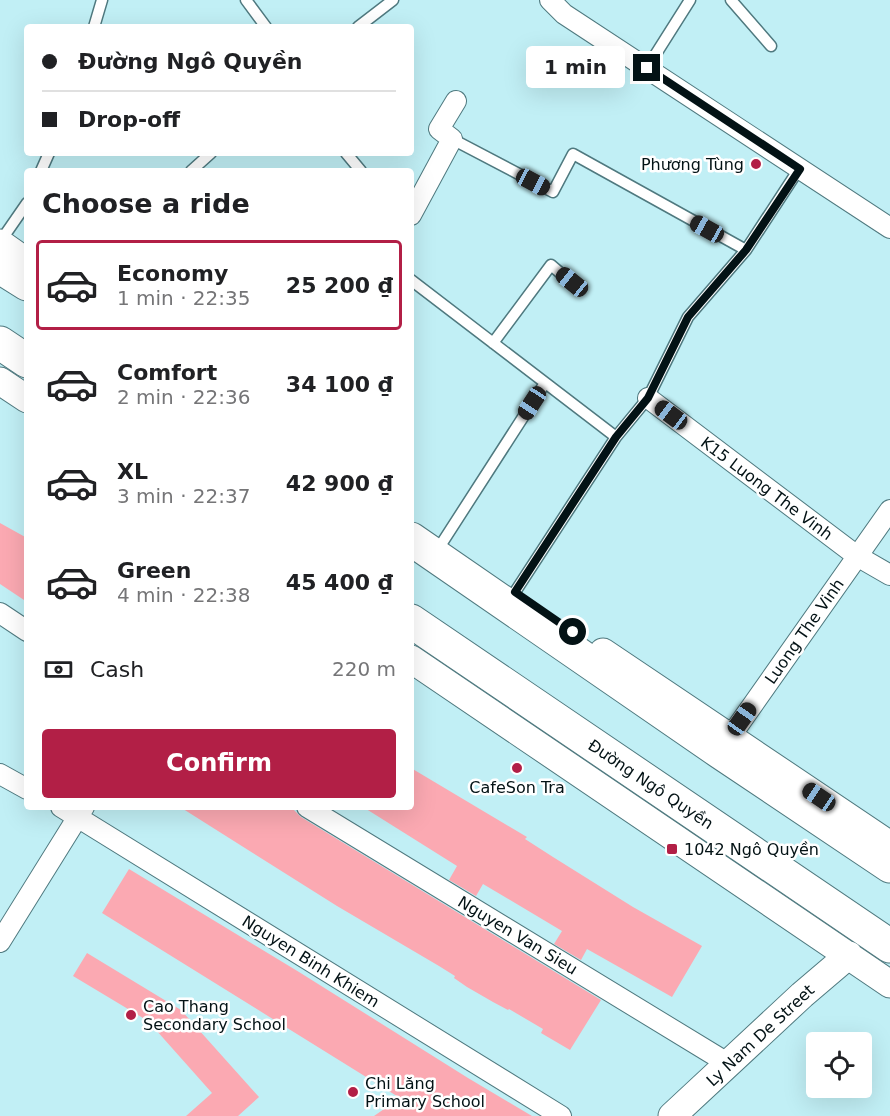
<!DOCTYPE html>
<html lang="en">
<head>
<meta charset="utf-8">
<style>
  body { margin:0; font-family:"DejaVu Sans",sans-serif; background:#f6f6f6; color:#202124; height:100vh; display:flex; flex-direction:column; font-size:22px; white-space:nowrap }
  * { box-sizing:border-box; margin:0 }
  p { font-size:20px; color:#757577 }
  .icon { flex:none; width:33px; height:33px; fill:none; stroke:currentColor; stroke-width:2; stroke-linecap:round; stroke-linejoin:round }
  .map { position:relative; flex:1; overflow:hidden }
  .sheet { position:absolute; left:24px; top:168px; width:390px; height:642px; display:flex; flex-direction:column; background:#fff; border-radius:6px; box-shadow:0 6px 24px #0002 }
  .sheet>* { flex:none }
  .guide { position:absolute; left:24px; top:24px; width:390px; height:132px; border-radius:6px; box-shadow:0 6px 24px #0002; display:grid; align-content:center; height:132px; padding:0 18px; background:#fff }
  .buttons { position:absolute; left:806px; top:1032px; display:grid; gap:12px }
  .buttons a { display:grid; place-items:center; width:66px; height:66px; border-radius:6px; background:#fff; box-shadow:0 6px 24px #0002; font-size:30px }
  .end { position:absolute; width:27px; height:27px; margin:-14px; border:8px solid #031215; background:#fff; box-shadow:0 0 0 3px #fff }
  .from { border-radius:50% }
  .bubble { position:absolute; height:42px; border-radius:6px; background:#fff; box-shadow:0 6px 24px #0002; font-size:20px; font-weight:700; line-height:42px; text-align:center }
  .car { position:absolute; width:18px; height:36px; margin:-18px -9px; border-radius:8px; box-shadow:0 0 4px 2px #0007; background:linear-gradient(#222 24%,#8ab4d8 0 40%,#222 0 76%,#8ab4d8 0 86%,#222 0) }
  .guide b { display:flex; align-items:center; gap:21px; height:57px; font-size:22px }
  .guide b+b { border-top:2px solid #e0e0e0 }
  .guide i { width:15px; height:15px; background:#202124 }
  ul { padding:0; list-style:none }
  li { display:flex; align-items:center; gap:18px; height:90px; margin:0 12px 9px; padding:0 6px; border:3px solid transparent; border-radius:6px }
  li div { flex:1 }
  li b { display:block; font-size:22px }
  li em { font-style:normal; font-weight:700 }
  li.on { border-color:#b21f46 }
  li>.icon { width:54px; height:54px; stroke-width:1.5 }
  h2 { padding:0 18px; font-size:27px; line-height:72px }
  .pay { display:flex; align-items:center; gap:15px; height:66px; padding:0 18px; font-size:22px }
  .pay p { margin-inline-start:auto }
  .action { display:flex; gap:12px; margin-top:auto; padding:12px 18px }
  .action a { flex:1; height:69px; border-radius:6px; background:#b21f46; color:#fff; font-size:24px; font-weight:700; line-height:69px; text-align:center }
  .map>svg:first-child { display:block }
  .building { fill:#fba9b2 }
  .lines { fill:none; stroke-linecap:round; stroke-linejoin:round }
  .lane-casing { stroke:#4f797f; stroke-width:13 }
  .street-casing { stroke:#4f797f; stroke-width:22 }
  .secondary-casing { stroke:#4f797f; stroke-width:29 }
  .highway-casing { stroke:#4f797f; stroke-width:35 }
  .lane { stroke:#fff; stroke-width:10 }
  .street { stroke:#fff; stroke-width:20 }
  .secondary { stroke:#fff; stroke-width:27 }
  .highway { stroke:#fff; stroke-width:33 }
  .route { stroke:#031215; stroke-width:8 }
  .poi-dot { fill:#b21f46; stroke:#fff; stroke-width:2 }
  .labels { text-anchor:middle; stroke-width:5; stroke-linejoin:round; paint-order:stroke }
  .poi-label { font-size:16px; fill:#031215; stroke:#fff; text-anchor:start }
  .street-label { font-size:16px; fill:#031215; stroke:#fff }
</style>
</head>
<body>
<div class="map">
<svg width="890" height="1116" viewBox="0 0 890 1116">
  <rect width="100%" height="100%" fill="#c1eff5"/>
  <path class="building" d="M 0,523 L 27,538 L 27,602 L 0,584 Z
    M 411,768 L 527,837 L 525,839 L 553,857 L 633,907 L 702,946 L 672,997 L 587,949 L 581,960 L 554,944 L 562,931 L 483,884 L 476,896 L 449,880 L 457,866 L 363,807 L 411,807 Z
    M 180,807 L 291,807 L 301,817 L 601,1000 L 570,1050 L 541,1033 L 543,1029 L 509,1009 L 508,1010 L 493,1002 L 467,987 L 454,978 L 455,976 L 439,966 L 337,906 Z
    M 129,869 L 299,972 L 468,1078 L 532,1116 L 374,1116 L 400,1098 L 102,913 Z
    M 87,953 L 181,1010 L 259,1097 L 238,1116 L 186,1116 L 212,1093 L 148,1021 L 73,976 Z"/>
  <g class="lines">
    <g class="lane-casing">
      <path id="lane" d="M 246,0 L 266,27
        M 731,0 L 771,46
        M 94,27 L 102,0
        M 358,27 L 393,0
        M 647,68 L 690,0
        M 452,139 L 553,192 L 573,154 L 746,250
        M 346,153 L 361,171
        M 41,171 L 49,153
        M 191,171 L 211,153
        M 0,242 L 27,203
        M 411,280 L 616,437
        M 493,343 L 551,265 L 572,283
        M 442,543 L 545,383
        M 515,592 L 616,437 L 648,398 L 688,317 L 746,250 L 799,169"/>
    </g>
    <g class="street-casing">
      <path id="street" d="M 550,0 L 564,14 L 890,228
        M 411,215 L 452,139 L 439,129 L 456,101
        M 648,398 L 857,556 L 890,575
        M 0,613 L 27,631
        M 723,747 L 890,510
        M 0,774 L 27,789
        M 61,807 L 561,1116
        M 307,807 L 729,1064
        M 0,942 L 84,807"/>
    </g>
    <g class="secondary-casing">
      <path id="secondary" d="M 0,243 L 27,262
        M 0,381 L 27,399
        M 603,652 L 890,845
        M 411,659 L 890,984
        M 672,1116 L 802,995 L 849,955"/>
    </g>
    <g class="highway-casing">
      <path id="highway" d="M 0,267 L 27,284
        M 0,343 L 27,361
        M 411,539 L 720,752 L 890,866
        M 411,621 L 890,946"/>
    </g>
    <use href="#lane" class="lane"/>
    <use href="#street" class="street"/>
    <use href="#secondary" class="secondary"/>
    <use href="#highway" class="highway"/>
  </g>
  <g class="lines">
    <path class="route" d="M 573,632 L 515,592 L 616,437 L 648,398 L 688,317 L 746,250 L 800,169 L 647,68"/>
  </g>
  <g class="poi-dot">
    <circle cx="756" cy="164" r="6"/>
    <circle cx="517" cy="768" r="6"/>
    <rect x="666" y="843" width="12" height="12" rx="3"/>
    <circle cx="131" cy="1015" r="6"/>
    <circle cx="353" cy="1092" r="6"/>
  </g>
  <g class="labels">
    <g class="poi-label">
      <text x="744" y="170" text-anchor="end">Phương Tùng</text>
      <text x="517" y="793" text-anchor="middle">CafeSon Tra</text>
      <text x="684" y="855">1042 Ngô Quyền</text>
      <text x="143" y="1012">Cao Thang<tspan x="143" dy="18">Secondary School</tspan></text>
      <text x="365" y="1089">Chi Lăng<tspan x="365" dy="18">Primary School</tspan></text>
    </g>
    <g class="street-label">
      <text transform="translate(767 488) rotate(37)" y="6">K15 Luong The Vinh</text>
      <text transform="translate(804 631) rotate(-55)" y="6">Luong The Vinh</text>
      <text transform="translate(651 784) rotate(34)" y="6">Đường Ngô Quyền</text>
      <text transform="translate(518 935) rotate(31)" y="6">Nguyen Van Sieu</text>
      <text transform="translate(311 961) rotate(32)" y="6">Nguyen Binh Khiem</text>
      <text transform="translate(760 1035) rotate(-43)" y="6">Ly Nam De Street</text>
    </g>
  </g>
</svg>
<div class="buttons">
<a><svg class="icon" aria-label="locate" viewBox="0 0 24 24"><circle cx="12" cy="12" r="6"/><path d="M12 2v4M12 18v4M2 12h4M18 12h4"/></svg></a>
</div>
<i class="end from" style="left:573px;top:632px"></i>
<i class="end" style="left:647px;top:68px"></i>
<div class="bubble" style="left:526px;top:46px;width:99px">1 min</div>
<i class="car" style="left:533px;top:182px;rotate:118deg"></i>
<i class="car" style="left:707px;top:229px;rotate:299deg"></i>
<i class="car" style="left:572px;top:282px;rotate:309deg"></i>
<i class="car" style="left:532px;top:403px;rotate:213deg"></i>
<i class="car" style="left:671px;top:415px;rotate:307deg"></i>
<i class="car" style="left:742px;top:719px;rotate:35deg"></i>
<i class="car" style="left:819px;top:797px;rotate:304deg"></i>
<div class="guide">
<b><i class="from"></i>Đường Ngô Quyền</b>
<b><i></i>Drop-off</b>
</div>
<section class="sheet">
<h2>Choose a ride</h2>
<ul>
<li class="on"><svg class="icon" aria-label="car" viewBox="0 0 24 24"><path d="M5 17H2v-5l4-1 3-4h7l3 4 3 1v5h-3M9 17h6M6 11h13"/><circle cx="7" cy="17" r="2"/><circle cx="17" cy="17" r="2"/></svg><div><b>Economy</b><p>1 min · 22:35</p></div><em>25 200 ₫</em></li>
<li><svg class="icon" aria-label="car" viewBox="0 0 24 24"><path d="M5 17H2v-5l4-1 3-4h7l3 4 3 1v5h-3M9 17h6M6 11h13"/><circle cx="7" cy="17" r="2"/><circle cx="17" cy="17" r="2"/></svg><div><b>Comfort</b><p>2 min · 22:36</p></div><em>34 100 ₫</em></li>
<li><svg class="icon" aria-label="car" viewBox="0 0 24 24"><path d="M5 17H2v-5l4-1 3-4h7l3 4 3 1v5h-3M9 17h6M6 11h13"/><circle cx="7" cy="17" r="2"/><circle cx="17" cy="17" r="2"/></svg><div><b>XL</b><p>3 min · 22:37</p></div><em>42 900 ₫</em></li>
<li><svg class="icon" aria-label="car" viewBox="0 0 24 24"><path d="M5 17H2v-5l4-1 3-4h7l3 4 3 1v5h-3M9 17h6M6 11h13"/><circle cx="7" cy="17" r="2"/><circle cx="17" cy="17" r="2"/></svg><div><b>Green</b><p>4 min · 22:38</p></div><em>45 400 ₫</em></li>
</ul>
<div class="pay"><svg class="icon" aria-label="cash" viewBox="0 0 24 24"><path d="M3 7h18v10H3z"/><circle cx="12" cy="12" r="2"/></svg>Cash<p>220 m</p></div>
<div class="action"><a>Confirm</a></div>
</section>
</div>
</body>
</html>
